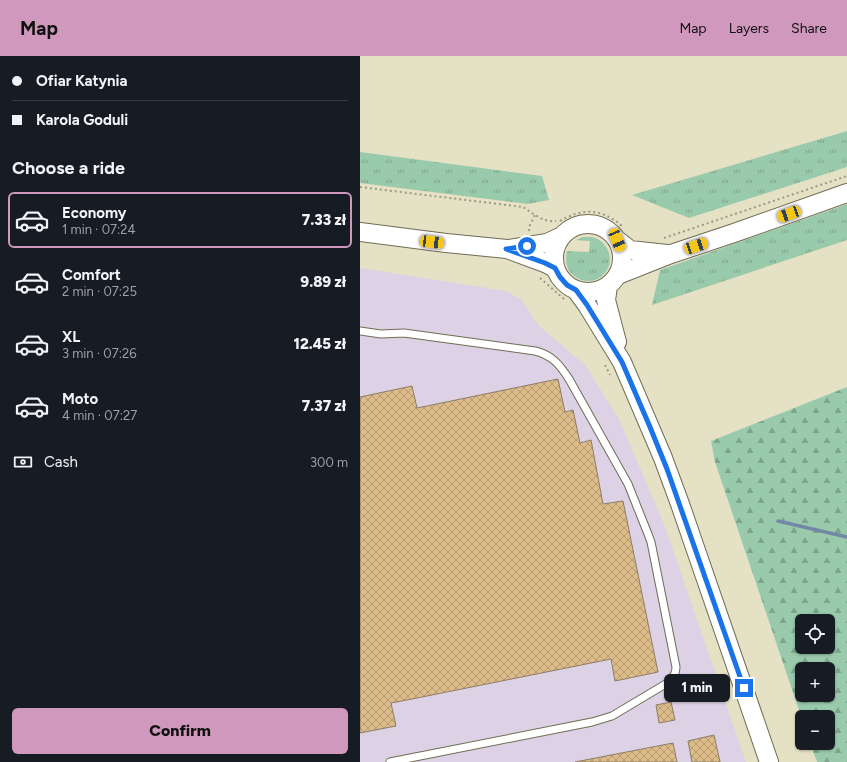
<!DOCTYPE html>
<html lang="en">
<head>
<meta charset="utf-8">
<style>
  body { margin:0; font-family:Figtree,sans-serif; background:#242831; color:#f1f3f6; height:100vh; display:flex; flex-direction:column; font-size:15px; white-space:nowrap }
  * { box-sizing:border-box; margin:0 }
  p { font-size:13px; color:#9ea1a6 }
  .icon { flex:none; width:22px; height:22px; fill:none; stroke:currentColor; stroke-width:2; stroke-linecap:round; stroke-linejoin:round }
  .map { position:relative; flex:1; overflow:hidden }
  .panel { display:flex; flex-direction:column; background:#171b24; width:360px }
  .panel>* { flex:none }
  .banner { display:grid; align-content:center; height:88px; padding:0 12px; background:#171b24 }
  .tools { position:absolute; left:435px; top:558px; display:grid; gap:8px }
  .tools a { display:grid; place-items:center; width:40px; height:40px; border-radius:6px; background:#171b24; box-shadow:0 1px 3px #0004; font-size:20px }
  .end { position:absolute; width:18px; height:18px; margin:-9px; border:5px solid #1a73e8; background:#fff; box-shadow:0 0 0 2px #fff }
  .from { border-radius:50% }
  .bubble { position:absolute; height:28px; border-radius:6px; background:#171b24; box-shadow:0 1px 3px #0004; font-size:13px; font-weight:800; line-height:28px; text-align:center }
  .car { position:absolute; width:12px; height:24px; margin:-12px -6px; border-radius:5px; box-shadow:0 0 3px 1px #0007; background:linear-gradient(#f5c518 24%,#345 0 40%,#f5c518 0 76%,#345 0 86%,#f5c518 0) }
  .banner b { display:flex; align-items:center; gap:14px; height:38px; font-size:15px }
  .banner b+b { border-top:1px solid #363941 }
  .banner i { width:10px; height:10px; background:#f1f3f6 }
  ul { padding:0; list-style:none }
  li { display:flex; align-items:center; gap:12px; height:56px; margin:0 8px 6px; padding:0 4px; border:2px solid transparent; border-radius:6px }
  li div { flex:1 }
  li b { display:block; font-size:15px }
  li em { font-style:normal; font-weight:800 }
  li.active { border-color:#d098bd }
  li>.icon { width:36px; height:36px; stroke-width:1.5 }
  h2 { padding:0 12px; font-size:18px; line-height:48px }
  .pay { display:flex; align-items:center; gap:10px; height:44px; padding:0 12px; font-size:15px }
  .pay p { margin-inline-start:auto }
  .action { display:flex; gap:8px; margin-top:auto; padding:8px 12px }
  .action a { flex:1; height:46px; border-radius:6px; background:#d098bd; color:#111; font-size:16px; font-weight:800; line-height:46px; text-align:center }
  header { display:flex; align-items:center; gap:24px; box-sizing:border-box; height:56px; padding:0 20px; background:#d098bd; color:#111 }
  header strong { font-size:19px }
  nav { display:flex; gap:22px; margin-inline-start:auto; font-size:14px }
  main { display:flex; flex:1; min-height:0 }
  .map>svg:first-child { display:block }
  .industrial { fill:#ddd1e5 }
  .grass { fill:url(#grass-tufts) }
  .forest { fill:url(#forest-firs); fill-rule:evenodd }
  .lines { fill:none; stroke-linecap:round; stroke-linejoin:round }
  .stream { stroke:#7288a5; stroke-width:3.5 }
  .building { fill:url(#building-cross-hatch); stroke:#8c7d66 }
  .service-casing { stroke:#706c53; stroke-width:9 }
  .tertiary-casing { stroke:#706c53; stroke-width:20 }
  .path { stroke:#9c9984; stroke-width:2; stroke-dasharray:2 3; stroke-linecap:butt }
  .service { stroke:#fff; stroke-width:7 }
  .tertiary { stroke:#fff; stroke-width:18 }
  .route { stroke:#1a73e8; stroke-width:5 }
</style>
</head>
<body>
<header>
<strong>Map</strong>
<nav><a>Map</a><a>Layers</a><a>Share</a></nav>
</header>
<main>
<section class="panel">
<div class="banner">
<b><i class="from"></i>Ofiar Katynia</b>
<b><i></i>Karola Goduli</b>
</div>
<h2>Choose a ride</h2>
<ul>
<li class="active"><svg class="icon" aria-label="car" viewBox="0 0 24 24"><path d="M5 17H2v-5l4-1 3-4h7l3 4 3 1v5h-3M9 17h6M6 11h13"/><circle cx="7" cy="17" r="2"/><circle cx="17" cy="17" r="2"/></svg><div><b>Economy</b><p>1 min · 07:24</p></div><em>7.33 zł</em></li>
<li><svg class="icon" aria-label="car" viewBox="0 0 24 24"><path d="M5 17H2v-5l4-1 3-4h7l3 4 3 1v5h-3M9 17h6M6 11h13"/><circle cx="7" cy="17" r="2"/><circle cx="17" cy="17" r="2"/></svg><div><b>Comfort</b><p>2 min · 07:25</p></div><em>9.89 zł</em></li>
<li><svg class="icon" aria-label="car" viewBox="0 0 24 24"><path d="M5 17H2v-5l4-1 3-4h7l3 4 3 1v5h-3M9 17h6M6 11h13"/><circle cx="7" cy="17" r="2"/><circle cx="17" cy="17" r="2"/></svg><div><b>XL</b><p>3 min · 07:26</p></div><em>12.45 zł</em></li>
<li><svg class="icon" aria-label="car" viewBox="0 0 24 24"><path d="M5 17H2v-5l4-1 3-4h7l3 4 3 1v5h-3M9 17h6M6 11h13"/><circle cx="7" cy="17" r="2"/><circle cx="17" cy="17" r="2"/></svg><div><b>Moto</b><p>4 min · 07:27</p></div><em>7.37 zł</em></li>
</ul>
<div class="pay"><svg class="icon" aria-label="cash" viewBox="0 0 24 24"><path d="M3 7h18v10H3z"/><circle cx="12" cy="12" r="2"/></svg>Cash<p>300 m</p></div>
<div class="action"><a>Confirm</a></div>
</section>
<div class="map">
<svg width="487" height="706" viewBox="0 0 487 706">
  <defs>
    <pattern id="grass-tufts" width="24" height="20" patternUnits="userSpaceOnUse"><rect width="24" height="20" fill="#99caab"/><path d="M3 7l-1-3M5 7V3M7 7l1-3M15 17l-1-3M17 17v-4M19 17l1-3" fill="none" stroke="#7ea58c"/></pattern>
    <pattern id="forest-firs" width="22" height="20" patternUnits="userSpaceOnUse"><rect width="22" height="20" fill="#99caab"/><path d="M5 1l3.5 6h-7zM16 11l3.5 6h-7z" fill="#7ea58c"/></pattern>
    <pattern id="building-cross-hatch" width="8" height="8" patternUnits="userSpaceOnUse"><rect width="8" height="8" fill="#ddbc89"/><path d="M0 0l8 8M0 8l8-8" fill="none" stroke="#b59a71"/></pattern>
  </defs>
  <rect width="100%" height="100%" fill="#e5e1c5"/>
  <path class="industrial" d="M 0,212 L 146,235 L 162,244 L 178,269 L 225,309 L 259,363 L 304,468 L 386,706 L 0,706 Z"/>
  <path class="grass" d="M 487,75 L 487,111 L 329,162 L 272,139 Z
    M 0,96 L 182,120 L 189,144 L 168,148 L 0,127 Z
    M 487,148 L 487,184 L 292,249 L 300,214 Z
    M 223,181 C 226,181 229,181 232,181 C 236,182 240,184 243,187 C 262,207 238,237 214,220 C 206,214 205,204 207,195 L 229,196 L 230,185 L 216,184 Z"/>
  <path class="forest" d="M 487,331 L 487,706 L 457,706 L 450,687 L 468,687 L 468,661 L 442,661 L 442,663 L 355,406 L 351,385 ZM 442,565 L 468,565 L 468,591 L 442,591 ZM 442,613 L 468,613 L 468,639 L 442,639 Z"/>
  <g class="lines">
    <path class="stream" d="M 418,465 L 487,481"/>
  </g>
  <path class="building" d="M 198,323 L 205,356 L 213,354 L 220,387 L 231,384 L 243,448 L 263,445 L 298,616 L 255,625 L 251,603 L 52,643 L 31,647 L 36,670 L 0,677 L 0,341 L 52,330 L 57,352 Z
    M 311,646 L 315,664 L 299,667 L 296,649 Z
    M 354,679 L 360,706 L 332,706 L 328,685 Z
    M 313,687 L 317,706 L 215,706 Z"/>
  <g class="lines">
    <g class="service-casing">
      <path id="service" d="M 0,275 L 21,278 L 44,277 L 175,295 C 192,299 200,309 209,323 L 268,428 L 288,478 L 291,486 L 316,611 C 316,618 313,621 309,626 L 252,660 L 232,666 L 30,706"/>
    </g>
    <g class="tertiary-casing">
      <path id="tertiary" d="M194 202a34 34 0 1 1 68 0a34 34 0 1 1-68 0Z
        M 0,176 L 86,187 L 147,193 L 185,207 L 195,212
        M 257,184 L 270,194 L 307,198
        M 149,193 L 187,187 L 202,180
        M 258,219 L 311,198 L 374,177 L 487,137
        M 248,230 L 246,244 L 257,286
        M 216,234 L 227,249 L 262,306 L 303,402 L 320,448 L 409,706"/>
    </g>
    <path class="path" d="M 0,131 L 163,151 C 173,157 183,167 196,165
      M 200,165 C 223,152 241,152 262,170
      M 169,175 L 170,169 L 175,159
      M 304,182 L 487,120
      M 180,222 L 204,243
      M 245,309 L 250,319"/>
    <use href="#service" class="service"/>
    <use href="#tertiary" class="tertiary"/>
  </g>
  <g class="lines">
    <path class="route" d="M 167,190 L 146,193 L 185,207 L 195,212 L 200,221 L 207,229 L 216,234 L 227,249 L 262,306 L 290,371 L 307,413 L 384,632"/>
  </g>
</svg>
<div class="tools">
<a><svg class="icon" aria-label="locate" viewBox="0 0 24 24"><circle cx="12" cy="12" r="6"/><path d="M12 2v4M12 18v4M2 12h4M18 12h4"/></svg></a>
<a>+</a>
<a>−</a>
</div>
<i class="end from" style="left:167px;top:190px"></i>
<i class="end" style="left:384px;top:632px"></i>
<div class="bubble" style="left:304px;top:618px;width:66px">1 min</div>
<i class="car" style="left:429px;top:158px;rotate:250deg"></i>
<i class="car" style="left:257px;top:184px;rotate:157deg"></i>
<i class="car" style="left:72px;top:186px;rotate:97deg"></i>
<i class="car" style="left:336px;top:190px;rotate:72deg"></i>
</div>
</main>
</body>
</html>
